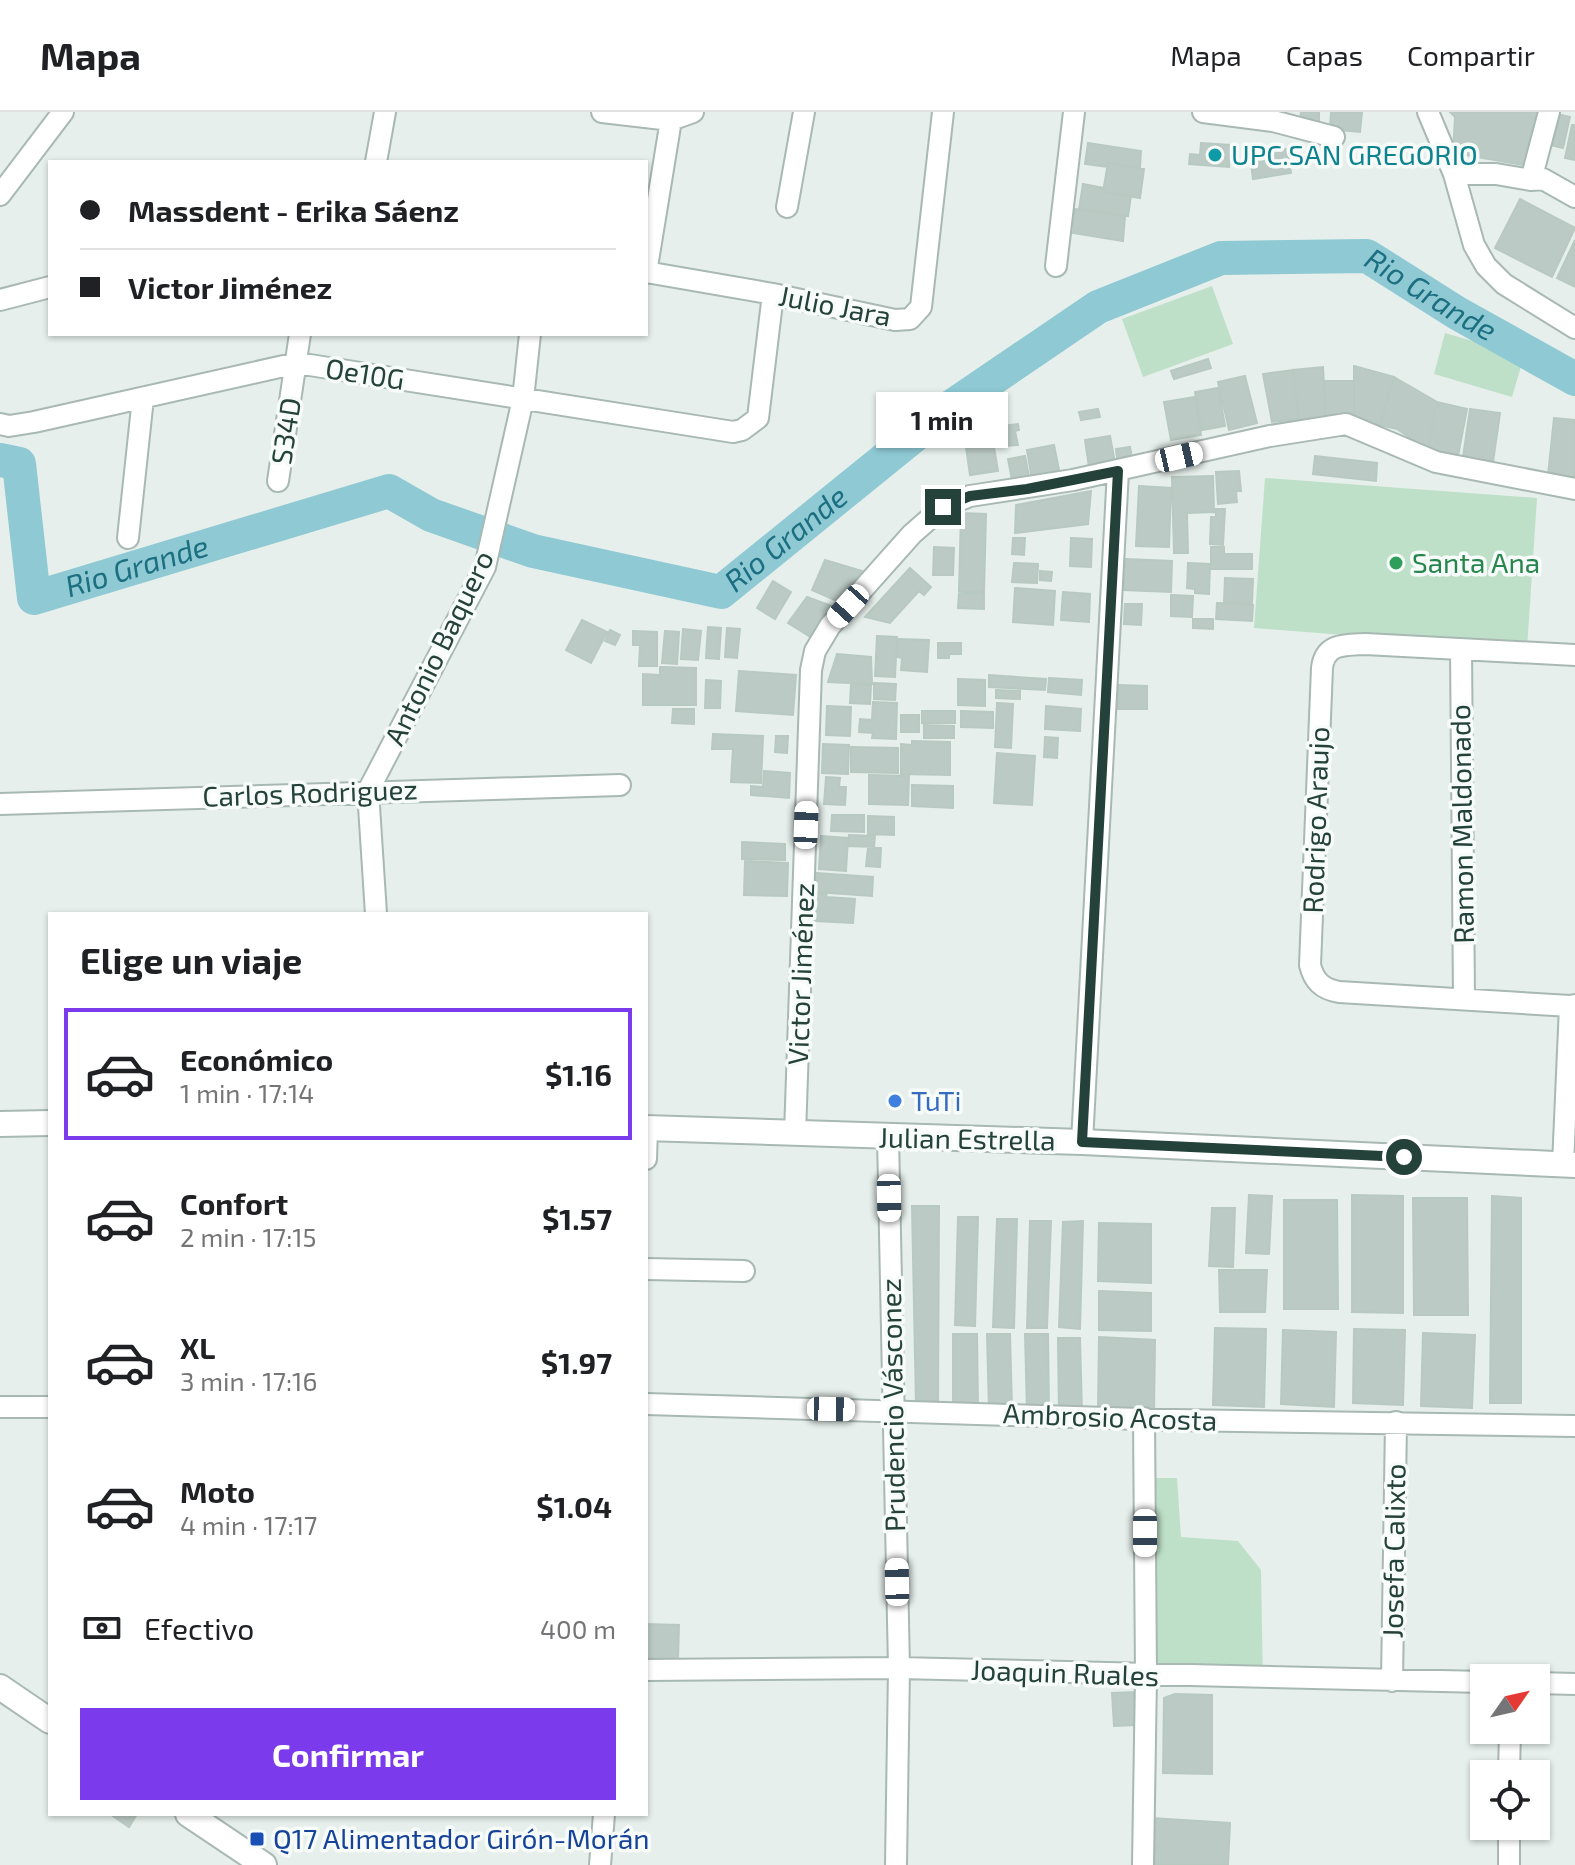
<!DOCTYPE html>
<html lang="es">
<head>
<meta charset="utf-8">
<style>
  body { margin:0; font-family:"Exo 2",sans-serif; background:#f6f6f6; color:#202124; height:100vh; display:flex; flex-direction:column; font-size:30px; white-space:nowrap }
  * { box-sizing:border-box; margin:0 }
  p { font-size:26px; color:#757577 }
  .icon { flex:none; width:44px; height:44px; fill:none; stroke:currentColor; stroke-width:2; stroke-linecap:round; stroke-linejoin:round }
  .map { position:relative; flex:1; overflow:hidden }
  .side { position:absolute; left:48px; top:800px; width:600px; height:904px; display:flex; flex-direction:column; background:#fff; border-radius:0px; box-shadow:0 2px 6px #0004 }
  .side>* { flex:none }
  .guide { position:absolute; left:48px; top:48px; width:600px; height:176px; border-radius:0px; box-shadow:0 2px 6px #0004; display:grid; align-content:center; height:176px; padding:0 32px; background:#fff }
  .needle { width:52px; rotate:56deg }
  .fabs { position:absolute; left:1470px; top:1552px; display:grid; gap:16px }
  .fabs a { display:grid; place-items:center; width:80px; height:80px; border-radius:0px; background:#fff; box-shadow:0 2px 6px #0004; font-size:40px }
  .end { position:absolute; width:36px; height:36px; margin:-18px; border:10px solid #24423a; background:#fff; box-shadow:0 0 0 4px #fff }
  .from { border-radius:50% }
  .bubble { position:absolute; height:56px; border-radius:0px; background:#fff; box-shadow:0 2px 6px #0004; font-size:26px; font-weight:700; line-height:56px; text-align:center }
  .car { position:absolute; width:24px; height:48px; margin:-24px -12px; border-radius:10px; box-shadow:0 0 6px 2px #0007; background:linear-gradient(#fff 24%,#345 0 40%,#fff 0 76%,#345 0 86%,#fff 0) }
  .guide b { display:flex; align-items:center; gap:28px; height:76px; font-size:30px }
  .guide b+b { border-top:2px solid #e0e0e0 }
  .guide i { width:20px; height:20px; background:#202124 }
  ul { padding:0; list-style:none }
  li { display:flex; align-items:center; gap:24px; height:132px; margin:0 16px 12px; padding:0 16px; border:4px solid transparent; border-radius:0px }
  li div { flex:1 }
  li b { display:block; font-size:30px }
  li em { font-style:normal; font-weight:700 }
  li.selected { border-color:#7c3aed }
  li>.icon { width:72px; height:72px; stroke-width:1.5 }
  h2 { padding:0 32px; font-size:36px; line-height:96px }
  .pay { display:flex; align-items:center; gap:20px; height:88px; padding:0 32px; font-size:30px }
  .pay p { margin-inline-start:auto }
  .cta { display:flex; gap:16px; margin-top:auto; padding:16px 32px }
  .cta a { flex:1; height:92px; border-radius:0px; background:#7c3aed; color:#fff; font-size:32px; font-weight:700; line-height:92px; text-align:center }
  header { display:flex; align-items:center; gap:48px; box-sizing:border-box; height:112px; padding:0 40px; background:#fff; border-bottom:2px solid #e0e0e0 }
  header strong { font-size:38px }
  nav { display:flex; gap:44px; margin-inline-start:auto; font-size:28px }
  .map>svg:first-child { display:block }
  .green { fill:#bfe0c8 }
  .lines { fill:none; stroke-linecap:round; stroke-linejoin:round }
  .river { stroke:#8ec9d4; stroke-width:34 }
  .building { fill:#bbcac4; stroke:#b8c9c2; stroke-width:2 }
  .minor-casing { stroke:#a8b8b2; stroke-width:24 }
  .tertiary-casing { stroke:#a8b8b2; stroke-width:28 }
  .minor { stroke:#fff; stroke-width:20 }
  .tertiary { stroke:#fff; stroke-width:24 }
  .route { stroke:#24423a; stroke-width:10 }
  .culture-dot { fill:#0f9aa8; stroke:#f7fbf9; stroke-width:3 }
  .leisure-dot { fill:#2e9e5b; stroke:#f7fbf9; stroke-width:3 }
  .shop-dot { fill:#3f7fe0; stroke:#f7fbf9; stroke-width:3 }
  .transit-dot { fill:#1a4fb4; stroke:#f7fbf9; stroke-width:3 }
  .labels { text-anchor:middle; stroke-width:7; stroke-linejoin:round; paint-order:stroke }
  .culture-label { font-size:28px; fill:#0d838f; stroke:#f7fbf9; text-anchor:start }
  .street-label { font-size:28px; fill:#24423a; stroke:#f7fbf9 }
  .leisure-label { font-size:28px; fill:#27864d; stroke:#f7fbf9; text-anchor:start }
  .shop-label { font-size:28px; fill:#366cbe; stroke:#f7fbf9; text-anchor:start }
  .transit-label { font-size:28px; fill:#164399; stroke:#f7fbf9; text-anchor:start }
  .water-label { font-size:30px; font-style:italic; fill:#1c6f80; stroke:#f7fbf9 }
</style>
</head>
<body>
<header>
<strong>Mapa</strong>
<nav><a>Mapa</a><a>Capas</a><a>Compartir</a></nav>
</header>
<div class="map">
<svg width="1575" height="1753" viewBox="0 0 1575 1753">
  <rect width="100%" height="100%" fill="#e6efeb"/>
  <path class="green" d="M 1212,174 L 1233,232 L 1143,265 L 1122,207 Z
    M 1445,221 L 1524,244 L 1512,285 L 1434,262 Z
    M 1265,366 L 1537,386 L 1527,537 L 1254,516 Z
    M 1153,1366 L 1177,1366 L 1181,1425 L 1238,1429 L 1261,1458 L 1263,1576 L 1157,1574 Z"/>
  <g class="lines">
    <path class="river" id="s1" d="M 0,348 L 19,352 L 34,486 L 389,379 L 431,403 L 533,439 L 721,480 L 942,301 L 1098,195 L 1221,146 L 1367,144 L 1457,201 L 1575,267"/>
  </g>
  <path class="building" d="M 1301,0 L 1319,0 L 1319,10 L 1300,8 Z
    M 1331,0 L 1362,0 L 1360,20 L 1330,17 Z
    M 1450,0 L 1540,0 L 1524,53 L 1453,41 L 1455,5 Z
    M 1557,2 L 1570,5 L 1563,36 L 1550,33 Z
    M 1572,13 L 1575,13 L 1575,48 L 1565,46 Z
    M 1088,31 L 1141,39 L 1140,56 L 1108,51 L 1107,55 L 1085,52 Z
    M 1201,31 L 1231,33 L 1229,55 L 1189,52 L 1190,42 L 1200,43 Z
    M 1287,37 L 1291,61 L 1253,67 L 1250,43 Z
    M 1108,51 L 1144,57 L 1140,86 L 1103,80 Z
    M 1083,72 L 1104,76 L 1103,80 L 1131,84 L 1128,104 L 1079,97 Z
    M 1520,87 L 1575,116 L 1552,165 L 1495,136 Z
    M 1075,97 L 1125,104 L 1123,129 L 1073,121 Z
    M 1575,128 L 1575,175 L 1557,166 Z
    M 1208,247 L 1211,256 L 1174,267 L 1171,259 Z
    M 1354,254 L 1394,265 L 1380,313 L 1354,306 Z
    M 1323,255 L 1326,306 L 1299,307 L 1293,258 Z
    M 1293,258 L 1299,307 L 1272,310 L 1263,262 Z
    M 1245,264 L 1257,311 L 1229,318 L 1218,270 Z
    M 1394,265 L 1437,290 L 1428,338 L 1397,317 L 1380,313 Z
    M 1324,269 L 1354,269 L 1354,306 L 1326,306 Z
    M 1218,276 L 1225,314 L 1202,318 L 1195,280 Z
    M 1195,285 L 1201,323 L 1171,328 L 1164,290 Z
    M 1437,290 L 1467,297 L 1458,344 L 1428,338 Z
    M 1098,297 L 1100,305 L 1081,308 L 1079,300 Z
    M 1470,297 L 1500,301 L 1493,350 L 1463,345 Z
    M 1554,306 L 1575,308 L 1575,366 L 1548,363 Z
    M 1018,312 L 1019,318 L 1015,319 L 1018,333 L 1004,334 L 1001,314 Z
    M 991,317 L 998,359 L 970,363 L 964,321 Z
    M 1110,324 L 1115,351 L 1089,355 L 1085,328 Z
    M 1054,333 L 1060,363 L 1032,368 L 1027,338 Z
    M 1130,335 L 1133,351 L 1118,353 L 1116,337 Z
    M 1025,344 L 1029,365 L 1012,368 L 1008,347 Z
    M 1315,344 L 1377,351 L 1376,369 L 1313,362 Z
    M 1239,359 L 1241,379 L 1236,379 L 1237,390 L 1218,392 L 1216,360 Z
    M 1213,364 L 1214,400 L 1187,401 L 1188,441 L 1174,441 L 1172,365 Z
    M 1139,374 L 1171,376 L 1169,435 L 1136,434 Z
    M 1091,379 L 1088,412 L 1015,421 L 1016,393 Z
    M 1216,397 L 1225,397 L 1223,433 L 1210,432 L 1211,405 L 1216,405 Z
    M 961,401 L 986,402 L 984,480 L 959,479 Z
    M 1013,426 L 1025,426 L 1024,443 L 1012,442 Z
    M 1071,426 L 1092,427 L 1091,455 L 1070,454 Z
    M 934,435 L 954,436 L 953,463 L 933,463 Z
    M 1211,435 L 1224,435 L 1224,442 L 1252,442 L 1252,457 L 1211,457 Z
    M 1125,447 L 1172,449 L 1171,480 L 1124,478 Z
    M 825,448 L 862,459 L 837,489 L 812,478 Z
    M 1014,451 L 1038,452 L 1037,471 L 1012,470 Z
    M 1188,451 L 1210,452 L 1209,482 L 1195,481 L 1195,477 L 1187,476 Z
    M 910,456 L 931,475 L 924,483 L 919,479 L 890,511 L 865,505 Z
    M 1040,459 L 1052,460 L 1051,469 L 1040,468 Z
    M 1225,466 L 1253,467 L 1252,491 L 1224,490 Z
    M 773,469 L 791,480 L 775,507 L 757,496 Z
    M 1015,476 L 1055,479 L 1053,513 L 1013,510 Z
    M 1063,480 L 1090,482 L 1089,510 L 1061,508 Z
    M 959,481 L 984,482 L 984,497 L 958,496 Z
    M 1171,483 L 1193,484 L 1192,505 L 1171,504 Z
    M 807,485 L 837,496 L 812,526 L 788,511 Z
    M 1217,491 L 1253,493 L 1252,509 L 1216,507 Z
    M 1125,492 L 1142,492 L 1141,513 L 1124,512 Z
    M 1193,507 L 1213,507 L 1213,517 L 1193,516 Z
    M 582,508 L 607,520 L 591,551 L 566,538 Z
    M 708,515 L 721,516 L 719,547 L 706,546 Z
    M 727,516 L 740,517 L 737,546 L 725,545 Z
    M 683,517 L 701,519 L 698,548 L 681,547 Z
    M 610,518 L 620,523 L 615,533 L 605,529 Z
    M 633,519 L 657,520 L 657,554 L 639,554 L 640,533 L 633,533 Z
    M 665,519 L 679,520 L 677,552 L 662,551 Z
    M 877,524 L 897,525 L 895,565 L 875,564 Z
    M 898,527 L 929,528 L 927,560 L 901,558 L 902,546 L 897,545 Z
    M 938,531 L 961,531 L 961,542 L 949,542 L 949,546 L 938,546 Z
    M 837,542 L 871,545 L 872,572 L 828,570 Z
    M 660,555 L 696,556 L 696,593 L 643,593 L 643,562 L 660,563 Z
    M 739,559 L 796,563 L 793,603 L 736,599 Z
    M 989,563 L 1046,567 L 1045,578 L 989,575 Z
    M 1049,566 L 1082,568 L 1081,583 L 1048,580 Z
    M 958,567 L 985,568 L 985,594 L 958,593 Z
    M 706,568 L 721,569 L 720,596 L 705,596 Z
    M 874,571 L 896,572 L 895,588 L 874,587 Z
    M 851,572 L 871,573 L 870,592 L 850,591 Z
    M 1118,573 L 1147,574 L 1147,597 L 1118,597 Z
    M 996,578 L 1020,579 L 1020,587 L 996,586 Z
    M 873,590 L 897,591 L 896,627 L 872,626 L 873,621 L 859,620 L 860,607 L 872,608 Z
    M 997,591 L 1013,592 L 1011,636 L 995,635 Z
    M 827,594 L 851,595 L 850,624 L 826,623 Z
    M 1046,594 L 1081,597 L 1080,619 L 1045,617 Z
    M 673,597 L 694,597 L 694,612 L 672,611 Z
    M 922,599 L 955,599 L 955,611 L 922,611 Z
    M 961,599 L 993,600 L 993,616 L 961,615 Z
    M 901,603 L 919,603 L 919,620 L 901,620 Z
    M 924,613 L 954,614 L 954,626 L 924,626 Z
    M 713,622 L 763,624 L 761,671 L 731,670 L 733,637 L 712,637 Z
    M 776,624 L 788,624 L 787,641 L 775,640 Z
    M 1045,625 L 1058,626 L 1057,646 L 1044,645 Z
    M 912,629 L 950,630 L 950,663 L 901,662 L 901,632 L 912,633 Z
    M 823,632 L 849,633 L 848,662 L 822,661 Z
    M 851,635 L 898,636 L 898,661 L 851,660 Z
    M 997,641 L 1035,644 L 1032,693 L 994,691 Z
    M 764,659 L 790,661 L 789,686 L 751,683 L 751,674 L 763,675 Z
    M 869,663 L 909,664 L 908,693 L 869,692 Z
    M 826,665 L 840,666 L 839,675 L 846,675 L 845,693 L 824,692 Z
    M 912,673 L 953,674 L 953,696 L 912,694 Z
    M 832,703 L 864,703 L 864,720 L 831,719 Z
    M 868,704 L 894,705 L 894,723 L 868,722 Z
    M 849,723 L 875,724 L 874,735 L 848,734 Z
    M 821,724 L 848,726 L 846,759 L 819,757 Z
    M 742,730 L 785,732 L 785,748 L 742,747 Z
    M 868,736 L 881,736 L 880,755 L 866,754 Z
    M 745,749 L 788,751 L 787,784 L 744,783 Z
    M 816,761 L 873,765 L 872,784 L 815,780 Z
    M 817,781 L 827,781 L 826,785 L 855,787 L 853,811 L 815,809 Z
    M 1249,1083 L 1272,1084 L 1269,1142 L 1246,1141 Z
    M 1352,1083 L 1403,1084 L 1403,1201 L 1352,1200 Z
    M 1492,1084 L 1521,1086 L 1521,1291 L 1490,1291 Z
    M 1413,1086 L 1467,1086 L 1468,1203 L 1414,1203 Z
    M 1284,1088 L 1337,1088 L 1338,1197 L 1284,1197 Z
    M 912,1094 L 939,1094 L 938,1292 L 916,1294 Z
    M 1212,1096 L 1235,1096 L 1233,1155 L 1209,1154 Z
    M 958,1105 L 978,1105 L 975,1214 L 955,1213 Z
    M 997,1107 L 1017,1107 L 1014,1216 L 993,1215 Z
    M 1030,1109 L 1051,1109 L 1047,1216 L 1027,1216 Z
    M 1083,1109 L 1080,1217 L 1059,1215 L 1063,1110 Z
    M 1099,1111 L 1151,1112 L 1151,1171 L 1098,1169 Z
    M 1219,1158 L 1267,1158 L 1265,1200 L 1220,1200 Z
    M 1099,1179 L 1151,1181 L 1151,1219 L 1099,1218 Z
    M 1215,1216 L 1266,1217 L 1264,1295 L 1213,1293 Z
    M 1354,1217 L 1405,1218 L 1403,1293 L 1353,1291 Z
    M 1283,1218 L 1336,1220 L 1334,1295 L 1281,1292 Z
    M 1423,1221 L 1475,1223 L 1472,1296 L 1421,1294 Z
    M 953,1222 L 977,1222 L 978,1298 L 953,1296 Z
    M 987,1222 L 1010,1222 L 1012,1297 L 989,1299 Z
    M 1025,1222 L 1048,1222 L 1049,1300 L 1027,1298 Z
    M 1099,1225 L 1155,1228 L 1154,1302 L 1098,1300 Z
    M 1058,1226 L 1080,1226 L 1082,1301 L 1059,1302 Z
    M 646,1512 L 679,1513 L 678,1548 L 646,1547 Z
    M 1136,1580 L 1138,1613 L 1114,1614 L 1112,1581 Z
    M 1175,1582 L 1212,1583 L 1212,1662 L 1163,1661 L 1164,1586 Z
    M 110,1702 L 137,1702 L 129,1715 Z
    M 1151,1706 L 1230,1711 L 1228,1753 L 1149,1753 Z"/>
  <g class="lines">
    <g class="minor-casing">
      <path id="minor" d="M 602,0 L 671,8 L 693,0
        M 1203,0 L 1273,9 L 1334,25
        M 1428,0 L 1454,62 L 1474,133 L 1486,154 L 1504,172 L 1575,216
        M 376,50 L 385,0
        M 1454,62 L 1496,62 L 1531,68 L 1543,67 L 1575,85
        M 1531,68 L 1549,0
        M 0,83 L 63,0
        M 787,95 L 804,0
        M 1056,154 L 1074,0
        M 646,160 L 773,182 L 895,208 L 910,207 L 921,195 L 943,0
        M 646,161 L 671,8
        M 0,188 L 50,175
        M 0,312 L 9,314 L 34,310 L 297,251 L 733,320 L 742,318 L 758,306 L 773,182
        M 278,369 L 300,222
        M 128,426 L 143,286
        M 1461,537 L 1464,886
        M 0,692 L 620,673
        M 376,802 L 368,679 L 485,455 L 523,287 L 530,222
        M 1570,894 L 1339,880 C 1322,877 1314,869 1310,853 L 1322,556 C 1325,531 1345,533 1365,532 L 1575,543
        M 795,1022 L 811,558 L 815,539 L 830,514 L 912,422 L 943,395 L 970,384 L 1073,368 L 1270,324 L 1346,312 L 1436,350 L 1575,377
        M 888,1025 L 899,1556 L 896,1753
        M 1082,1030 L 1118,359
        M 646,1047 L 647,1016
        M 1563,1053 L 1570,894 L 1575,893
        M 646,1157 L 744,1159
        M 646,1292 L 1174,1308 L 1575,1314
        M 0,1295 L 50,1295
        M 646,1558 L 899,1556 L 1484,1570
        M 1392,1569 L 1396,1310
        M 1536,1571 L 1575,1572
        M 1509,1662 L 1510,1618
        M 1509,1714 L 1509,1753
        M 600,1753 L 604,1702
        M 1143,1753 L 1146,1564 L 1144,1306"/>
    </g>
    <g class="tertiary-casing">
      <path id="tertiary" d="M 0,1012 L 50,1011
        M 646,1016 L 1082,1030 L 1575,1053
        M 0,1575 L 50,1609
        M 188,1702 L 264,1753"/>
    </g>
    <use href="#minor" class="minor"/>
    <use href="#tertiary" class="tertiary"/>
  </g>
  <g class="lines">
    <path class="route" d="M 943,395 L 970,384 L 1027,377 L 1118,359 L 1082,1030 L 1404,1045"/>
  </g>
  <circle class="culture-dot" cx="1215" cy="43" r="8"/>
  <circle class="leisure-dot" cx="1396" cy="451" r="8"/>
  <circle class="shop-dot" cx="895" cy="989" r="8"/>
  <rect class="transit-dot" x="249" y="1719" width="16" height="16" rx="4"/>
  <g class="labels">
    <g class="culture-label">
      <text x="1231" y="53">UPC.SAN GREGORIO</text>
    </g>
    <g class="street-label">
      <text transform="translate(835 194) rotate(11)" y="10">Julio Jara</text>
      <text transform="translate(365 262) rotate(9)" y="10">Oe10G</text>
      <text transform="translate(286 319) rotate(-81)" y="10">S34D</text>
      <text transform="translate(439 536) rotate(-64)" y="10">Antonio Baquero</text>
      <text transform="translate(310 681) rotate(-2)" y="10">Carlos Rodriguez</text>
      <text transform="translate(1316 708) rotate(-88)" y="10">Rodrigo Araujo</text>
      <text transform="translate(1462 712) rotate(-91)" y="10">Ramon Maldonado</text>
      <text transform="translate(801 862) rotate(-88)" y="10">Victor Jiménez</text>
      <text transform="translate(967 1027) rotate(1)" y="10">Julian Estrella</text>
      <text transform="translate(893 1293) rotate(-91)" y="10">Prudencio Vásconez</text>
      <text transform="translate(1110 1305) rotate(2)" y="10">Ambrosio Acosta</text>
      <text transform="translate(1394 1439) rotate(-89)" y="10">Josefa Calixto</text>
      <text transform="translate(1065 1561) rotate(2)" y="10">Joaquin Ruales</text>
    </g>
    <g class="leisure-label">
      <text x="1412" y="461">Santa Ana</text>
    </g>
    <g class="shop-label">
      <text x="911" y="999">TuTi</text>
    </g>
    <g class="transit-label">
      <text x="273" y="1737">Q17 Alimentador Girón-Morán</text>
    </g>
    <g class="water-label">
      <text dy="10" stroke="none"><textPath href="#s1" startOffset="1700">Rio Grande</textPath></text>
      <text dy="10" stroke="none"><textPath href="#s1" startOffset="958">Rio Grande</textPath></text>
      <text dy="10" stroke="none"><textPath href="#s1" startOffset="262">Rio Grande</textPath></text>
    </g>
  </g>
</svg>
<div class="fabs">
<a><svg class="needle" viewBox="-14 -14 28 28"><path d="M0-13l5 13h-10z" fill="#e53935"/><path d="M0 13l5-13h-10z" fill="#757577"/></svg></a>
<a><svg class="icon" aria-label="locate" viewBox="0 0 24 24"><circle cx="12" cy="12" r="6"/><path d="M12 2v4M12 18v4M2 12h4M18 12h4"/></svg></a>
</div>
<i class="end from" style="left:1404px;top:1045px"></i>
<i class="end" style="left:943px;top:395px"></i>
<div class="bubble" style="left:876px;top:280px;width:132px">1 min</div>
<i class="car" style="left:1179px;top:345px;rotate:77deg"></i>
<i class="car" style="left:848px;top:494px;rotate:222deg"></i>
<i class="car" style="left:806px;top:713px;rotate:2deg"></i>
<i class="car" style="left:889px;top:1086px;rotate:179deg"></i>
<i class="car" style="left:831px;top:1297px;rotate:91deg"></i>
<i class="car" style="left:1145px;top:1421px;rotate:180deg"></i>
<i class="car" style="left:897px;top:1470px;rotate:359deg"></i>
<div class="guide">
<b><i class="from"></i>Massdent - Erika Sáenz</b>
<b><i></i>Victor Jiménez</b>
</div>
<section class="side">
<h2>Elige un viaje</h2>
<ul>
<li class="selected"><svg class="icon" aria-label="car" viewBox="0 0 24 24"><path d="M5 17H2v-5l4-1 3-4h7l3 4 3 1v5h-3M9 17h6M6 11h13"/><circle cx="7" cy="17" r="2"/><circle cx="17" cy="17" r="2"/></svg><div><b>Económico</b><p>1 min · 17:14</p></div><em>$1.16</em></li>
<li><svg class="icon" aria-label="car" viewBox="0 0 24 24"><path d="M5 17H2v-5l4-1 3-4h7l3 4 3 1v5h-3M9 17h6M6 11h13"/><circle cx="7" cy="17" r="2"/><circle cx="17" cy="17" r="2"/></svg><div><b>Confort</b><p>2 min · 17:15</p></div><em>$1.57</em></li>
<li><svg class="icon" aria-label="car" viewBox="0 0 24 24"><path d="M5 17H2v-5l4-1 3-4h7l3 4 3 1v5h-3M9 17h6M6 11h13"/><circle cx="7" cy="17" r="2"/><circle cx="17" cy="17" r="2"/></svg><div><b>XL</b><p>3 min · 17:16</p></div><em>$1.97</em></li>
<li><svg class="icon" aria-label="car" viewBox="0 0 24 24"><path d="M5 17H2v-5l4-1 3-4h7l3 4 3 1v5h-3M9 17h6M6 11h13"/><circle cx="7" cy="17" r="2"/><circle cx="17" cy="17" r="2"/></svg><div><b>Moto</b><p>4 min · 17:17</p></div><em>$1.04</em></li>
</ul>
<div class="pay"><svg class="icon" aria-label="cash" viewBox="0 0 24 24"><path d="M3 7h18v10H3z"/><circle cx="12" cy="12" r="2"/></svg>Efectivo<p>400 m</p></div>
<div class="cta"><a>Confirmar</a></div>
</section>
</div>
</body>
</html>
